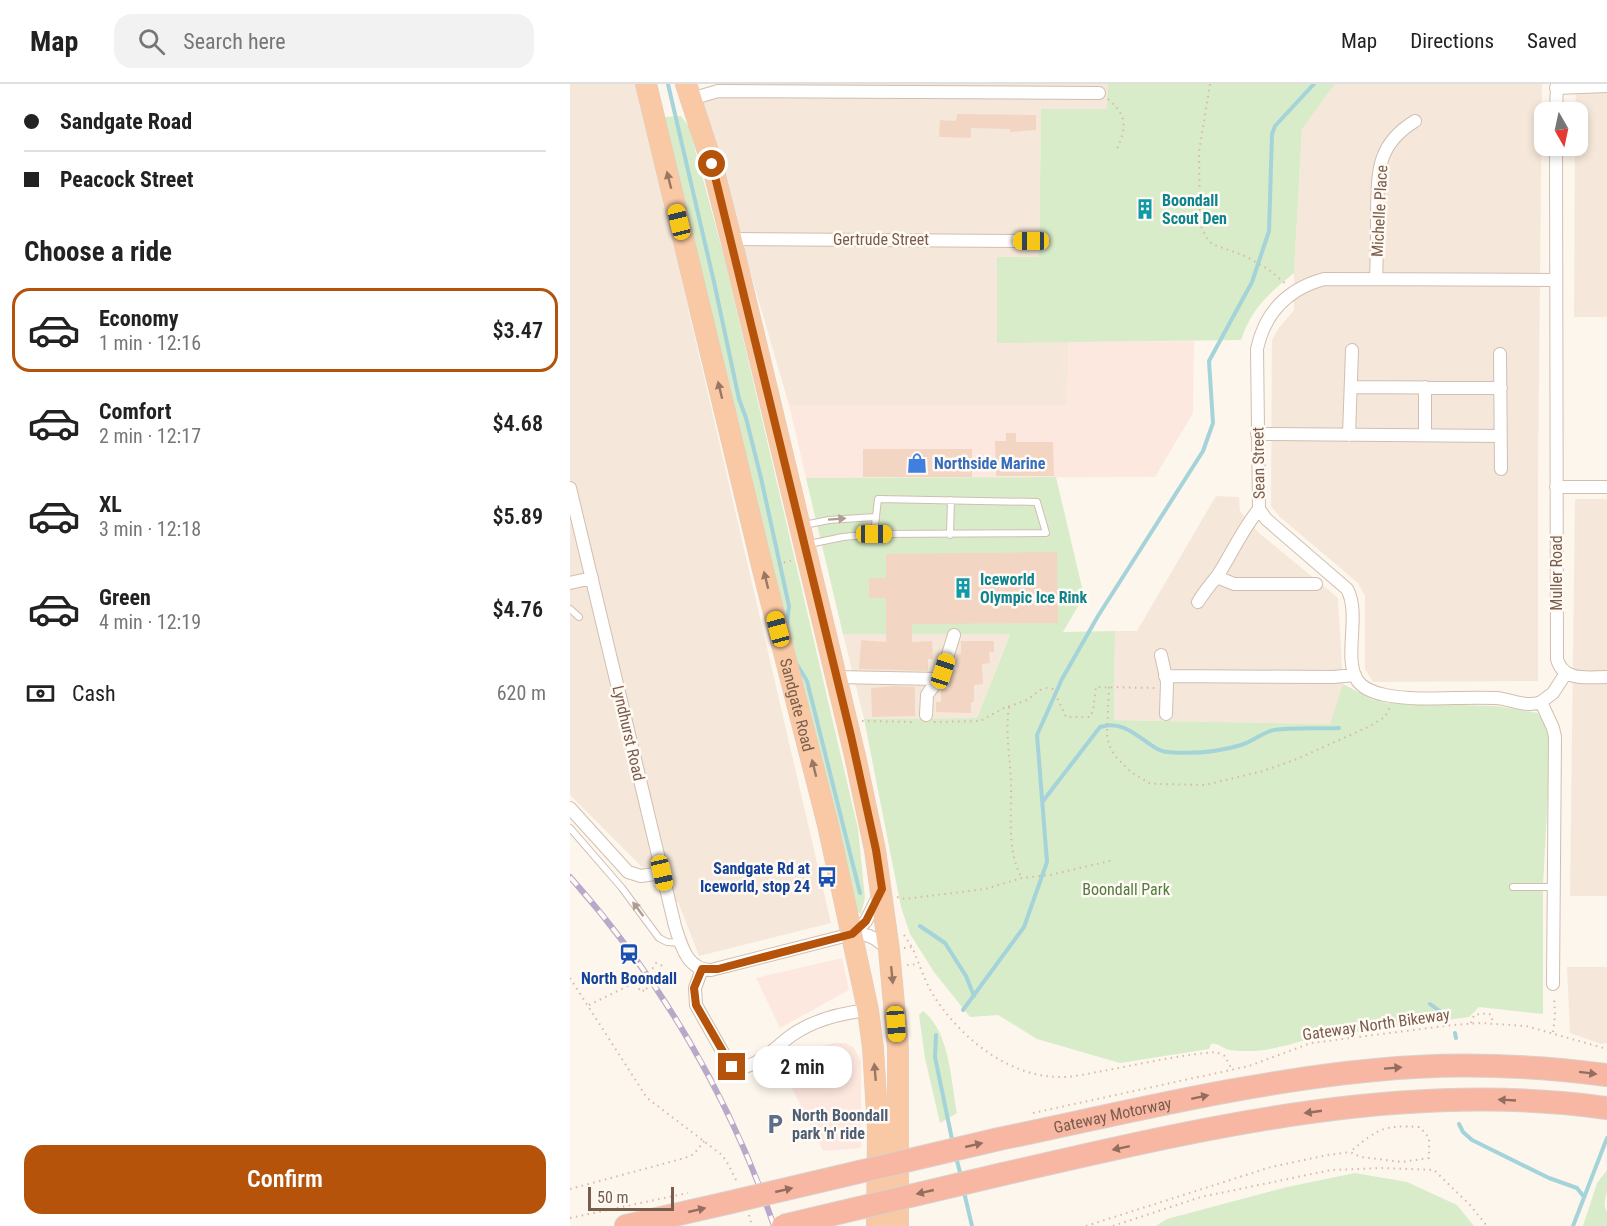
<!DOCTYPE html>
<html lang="en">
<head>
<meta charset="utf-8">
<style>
  body { margin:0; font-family:"Roboto Condensed",sans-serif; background:#f2f2f2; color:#222; height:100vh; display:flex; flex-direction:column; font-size:22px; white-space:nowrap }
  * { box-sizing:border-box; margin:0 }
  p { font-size:20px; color:#767676 }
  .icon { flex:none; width:33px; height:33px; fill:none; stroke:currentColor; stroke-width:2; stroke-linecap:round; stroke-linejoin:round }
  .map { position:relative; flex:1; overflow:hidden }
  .panel { display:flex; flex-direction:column; background:#fff; width:570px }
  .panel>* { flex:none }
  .banner { display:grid; align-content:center; height:132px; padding:0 24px; background:#fff }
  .needle { width:39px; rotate:171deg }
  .tools { position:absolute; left:964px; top:18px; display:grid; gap:12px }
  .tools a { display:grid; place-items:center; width:54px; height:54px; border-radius:12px; background:#fff; box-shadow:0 3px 9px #0003; font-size:30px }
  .scale { position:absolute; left:18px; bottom:15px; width:86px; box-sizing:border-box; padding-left:6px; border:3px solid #7a5c4d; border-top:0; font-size:16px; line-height:21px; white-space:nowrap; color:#7a5c4d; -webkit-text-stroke:4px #fffaf3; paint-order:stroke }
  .end { position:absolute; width:27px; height:27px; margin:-14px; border:8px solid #b45309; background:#fff; box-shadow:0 0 0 3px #fff }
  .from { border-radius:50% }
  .bubble { position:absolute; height:42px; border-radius:18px; background:#fff; box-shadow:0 3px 9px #0003; font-size:20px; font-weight:600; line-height:42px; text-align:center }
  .car { position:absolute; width:18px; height:36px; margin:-18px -9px; border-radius:8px; box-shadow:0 0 4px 2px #0007; background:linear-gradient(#f5c518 24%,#345 0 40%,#f5c518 0 76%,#345 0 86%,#f5c518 0) }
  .banner b { display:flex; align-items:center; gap:21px; height:57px; font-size:22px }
  .banner b+b { border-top:2px solid #e0e0e0 }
  .banner i { width:15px; height:15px; background:#222 }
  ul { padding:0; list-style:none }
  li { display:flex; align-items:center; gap:18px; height:84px; margin:0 12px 9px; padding:0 12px; border:3px solid transparent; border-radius:18px }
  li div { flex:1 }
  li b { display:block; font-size:22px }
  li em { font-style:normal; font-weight:600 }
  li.current { border-color:#b45309 }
  li>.icon { width:54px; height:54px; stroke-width:1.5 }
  h2 { padding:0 24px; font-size:27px; line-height:72px }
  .pay { display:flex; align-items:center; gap:15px; height:66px; padding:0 24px; font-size:22px }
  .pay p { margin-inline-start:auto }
  .button { display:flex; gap:12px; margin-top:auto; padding:12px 24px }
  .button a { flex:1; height:69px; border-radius:18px; background:#b45309; color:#fff; font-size:24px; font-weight:600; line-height:69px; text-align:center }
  header { display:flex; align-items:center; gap:36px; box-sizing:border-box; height:84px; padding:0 30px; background:#fff; border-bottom:2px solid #e0e0e0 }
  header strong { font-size:28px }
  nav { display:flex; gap:33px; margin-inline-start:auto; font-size:21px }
  .search { width:420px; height:54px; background:#f2f2f2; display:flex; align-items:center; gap:15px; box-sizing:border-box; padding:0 21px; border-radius:18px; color:#767676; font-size:22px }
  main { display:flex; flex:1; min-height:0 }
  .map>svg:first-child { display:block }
  .residential { fill:#f5e8da }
  .commercial { fill:#fde8e0 }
  .green { fill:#d8ecc9 }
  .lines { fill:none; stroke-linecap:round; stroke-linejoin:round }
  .stream { stroke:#a5d3da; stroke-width:4 }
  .building { fill:#f3d5c3 }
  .service-casing { stroke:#d1beb0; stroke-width:8 }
  .minor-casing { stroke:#d1beb0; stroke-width:14 }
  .trunk-casing { stroke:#dad1cd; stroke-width:22 }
  .motorway-casing { stroke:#dad1cd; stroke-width:24 }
  .path { stroke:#d9b8a5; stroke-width:2; stroke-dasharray:1.5 4.5; stroke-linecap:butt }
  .service { stroke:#fff; stroke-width:6 }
  .minor { stroke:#fff; stroke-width:12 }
  .trunk { stroke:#f9c8a4; stroke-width:21 }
  .motorway { stroke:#f7b7a3; stroke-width:22 }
  .rail-casing { stroke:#b9a8c9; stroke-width:6 }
  .rail { stroke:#fffaf3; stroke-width:4; stroke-dasharray:11; stroke-linecap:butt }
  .motorway-bridge-casing { stroke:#dad1cd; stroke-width:24; stroke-linecap:butt }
  .path-bridge { stroke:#d9b8a5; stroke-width:2; stroke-dasharray:1.5 4.5; stroke-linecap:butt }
  .motorway-bridge { stroke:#f7b7a3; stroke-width:22 }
  .oneway { fill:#9a7763 }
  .oneway2 { fill:#af9d94 }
  .oneway3 { fill:#936e5e }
  .route { stroke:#b45309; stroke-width:8 }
  .labels { text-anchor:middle; stroke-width:5; stroke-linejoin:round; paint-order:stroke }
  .culture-label { font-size:16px; font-weight:bold; fill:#0d838f; stroke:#fffaf3; text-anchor:start }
  .street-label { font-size:16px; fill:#7a5c4d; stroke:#fffaf3 }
  .shop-label { font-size:16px; font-weight:bold; fill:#366cbe; stroke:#fffaf3; text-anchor:start }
  .transit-label { font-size:16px; font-weight:bold; fill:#164399; stroke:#fffaf3; text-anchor:end }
  .park-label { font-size:16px; fill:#537a41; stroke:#fffaf3 }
  .service-label { font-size:16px; font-weight:bold; fill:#4e5e75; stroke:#fffaf3; text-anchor:start }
</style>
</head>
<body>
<header>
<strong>Map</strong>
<div class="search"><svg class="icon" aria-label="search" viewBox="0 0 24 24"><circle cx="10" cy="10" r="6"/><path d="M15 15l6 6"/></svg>Search here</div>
<nav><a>Map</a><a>Directions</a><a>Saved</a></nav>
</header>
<main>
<section class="panel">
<div class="banner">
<b><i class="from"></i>Sandgate Road</b>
<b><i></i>Peacock Street</b>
</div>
<h2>Choose a ride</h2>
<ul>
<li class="current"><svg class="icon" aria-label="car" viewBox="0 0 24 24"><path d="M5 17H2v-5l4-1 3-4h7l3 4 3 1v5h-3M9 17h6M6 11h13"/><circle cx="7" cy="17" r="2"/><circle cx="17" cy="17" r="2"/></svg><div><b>Economy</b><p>1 min · 12:16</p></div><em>$3.47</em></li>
<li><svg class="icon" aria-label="car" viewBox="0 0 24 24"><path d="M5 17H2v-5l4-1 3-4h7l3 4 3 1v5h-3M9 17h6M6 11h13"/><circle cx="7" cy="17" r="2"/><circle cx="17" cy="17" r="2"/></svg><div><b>Comfort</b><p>2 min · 12:17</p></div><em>$4.68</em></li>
<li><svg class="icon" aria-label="car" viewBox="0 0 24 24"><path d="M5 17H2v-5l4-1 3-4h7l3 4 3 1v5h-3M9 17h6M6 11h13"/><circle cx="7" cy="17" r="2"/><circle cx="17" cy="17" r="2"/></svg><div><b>XL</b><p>3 min · 12:18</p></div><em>$5.89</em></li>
<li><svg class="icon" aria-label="car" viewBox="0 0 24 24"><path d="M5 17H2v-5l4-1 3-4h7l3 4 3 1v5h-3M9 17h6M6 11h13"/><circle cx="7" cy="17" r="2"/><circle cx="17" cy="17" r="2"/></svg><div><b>Green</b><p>4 min · 12:19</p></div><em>$4.76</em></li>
</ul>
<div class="pay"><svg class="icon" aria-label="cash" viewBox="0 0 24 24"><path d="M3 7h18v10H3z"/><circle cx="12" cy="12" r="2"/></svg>Cash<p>620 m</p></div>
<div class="button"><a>Confirm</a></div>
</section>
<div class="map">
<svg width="1037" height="1142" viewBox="0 0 1037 1142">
  <rect width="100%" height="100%" fill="#fdf6ec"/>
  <path class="residential" d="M 0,0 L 66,0 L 261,839 L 129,872 L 109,820 L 0,711 Z
    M 198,0 L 538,0 L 538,25 L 471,25 L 469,173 L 427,173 L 427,258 L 499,258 L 497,321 L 219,321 L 129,11 L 199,10 Z
    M 765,0 L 972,0 L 968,395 L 968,597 L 803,598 L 795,585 L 795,512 L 788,499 L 710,433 L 701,422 L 702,256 L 708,245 L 724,226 L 724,189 L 732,45 Z
    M 1005,0 L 1037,0 L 1037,233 L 1004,233 L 1005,62 L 1008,62 Z
    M 646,412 L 669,413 L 670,427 L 689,449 L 768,514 L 773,600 L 761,640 L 544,636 L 545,547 L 567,547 Z
    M 1005,415 L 1037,415 L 1037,812 L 1000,812 Z
    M 440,549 L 407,634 L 294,635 L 273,550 Z
    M 997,883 L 1037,883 L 1037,959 L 1031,960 L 1000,949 Z"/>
  <path class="commercial" d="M 624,257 L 623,329 L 585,393 L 236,394 L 219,321 L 497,321 L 499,258 Z
    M 272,874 L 279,906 L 210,944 L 186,894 Z
    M 264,959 L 276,959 L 284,964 L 291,977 L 291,1064 L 253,1067 L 210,980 L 248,963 Z"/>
  <path class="green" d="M 538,0 L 765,0 L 732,45 L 724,189 C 698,210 682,224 671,256 L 427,259 L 427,173 L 469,173 L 471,25 L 537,25 Z
    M 111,32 L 119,43 L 154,173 L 288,745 L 295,814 L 291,830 L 286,827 L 279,816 L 95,33 Z
    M 486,393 L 514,512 L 493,548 L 545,547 L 544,636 L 760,640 L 773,600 L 803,616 L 818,619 L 926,622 L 968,629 L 981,650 L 973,802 L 973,930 L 909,923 L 899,933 L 750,953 C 727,957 707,966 683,967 C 676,967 666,967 659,966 C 652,964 649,959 641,960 L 639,965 L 550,979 L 467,955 L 428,931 L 400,933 L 364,888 L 340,850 L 331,823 L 294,635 L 407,634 L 440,550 L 273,550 L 236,394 Z
    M 353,927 C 380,948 381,998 387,1029 L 370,1039 L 355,974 L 349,931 Z
    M 1037,1086 C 1037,1092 1037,1101 1037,1108 C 1035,1116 1033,1120 1037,1128 L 1037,1142 L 1013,1142 L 1027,1099 Z
    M 785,1089 L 837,1098 L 887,1121 L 904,1142 L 586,1142 L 597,1135 L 717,1103 Z"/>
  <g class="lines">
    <path class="stream" d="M 98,0 L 144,198 L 169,315 L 176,334 L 191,394 L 219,522 L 217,540
      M 226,579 L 237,597 L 290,809
      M 473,717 L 530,643 C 559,633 577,666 597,668 C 620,670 648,668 671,661 C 682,658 693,648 704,646 C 725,643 748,645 769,644
      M 350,842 L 375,859 L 396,892 L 404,912
      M 860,920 L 878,933
      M 393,926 L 454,843 L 477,778 L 467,651 L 492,595 L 528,532 L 633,367 L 643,339 L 639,277 L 682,198 L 699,147 L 702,50 L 705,42 L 744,0
      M 885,949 L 886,954
      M 366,951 L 365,973 L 383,1060
      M 889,1040 L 893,1048 L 902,1056 L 979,1094 L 1007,1104 L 1014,1113
      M 386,1073 L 391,1092
      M 394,1108 L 402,1142
      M 1003,1142 L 1037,1054"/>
  </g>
  <path class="building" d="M 387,30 L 466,31 L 466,46 L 440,48 L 440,45 L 401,44 L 401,54 L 369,53 L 370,36 L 386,37 Z
    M 566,117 L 585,117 L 585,133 L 566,133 Z
    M 436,349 L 446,349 L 446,358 L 483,358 L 484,392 L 426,392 L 425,357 L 436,357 Z
    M 293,365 L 402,365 L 402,393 L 293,393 Z
    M 487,468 L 488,539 L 342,540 L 342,558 L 362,557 L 363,575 L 358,575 L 358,587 L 289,585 L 291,556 L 316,558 L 316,514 L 299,514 L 299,494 L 316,494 L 316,470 Z
    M 391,557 L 424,557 L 424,568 L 419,568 L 420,579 L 412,580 L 413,600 L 404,601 L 404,618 L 401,618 L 401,629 L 366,628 L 366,618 L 371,618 L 371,605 L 379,605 L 379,594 L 382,586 L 387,586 L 386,571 L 391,569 Z
    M 326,602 L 345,603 L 345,632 L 302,633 L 301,604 Z"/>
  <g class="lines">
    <g class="service-casing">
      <path id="service" d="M 308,415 L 467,418 L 476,449 L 304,450 Z
        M 234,441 L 259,436 L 305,433
        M 380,451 L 381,416
        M 239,460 L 273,453 L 304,450
        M 0,525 L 9,533
        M 0,744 L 52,804 L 89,854 L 97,858 L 110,859
        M 943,803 L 983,803"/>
    </g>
    <g class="minor-casing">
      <path id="minor" d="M 986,4 L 1037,2
        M 121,15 L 148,7 L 529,9
        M 986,28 L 987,0
        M 986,62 L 987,575 C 993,598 1018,593 1037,593
        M 161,155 L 461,157
        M 806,195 C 807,173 807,151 807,130 C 808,88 806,61 845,37
        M 930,270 L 931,385
        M 781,303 L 931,304
        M 687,350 L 931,352
        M 779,351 L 782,266
        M 855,351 L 855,303
        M 986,403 L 1037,403
        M 0,404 L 105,842 C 111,861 117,886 141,886 L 282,850 C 298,848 308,856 319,866
        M 647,493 L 664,500 L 746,500
        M 0,499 L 22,494
        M 628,518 C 634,508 641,500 648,491 C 662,469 672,446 689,425
        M 591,571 L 597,598 L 596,630
        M 595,592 L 763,593 L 785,591
        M 266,593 L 368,595 L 373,587 L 384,551
        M 971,618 C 956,624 941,615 926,614 C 890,612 850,618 815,611 C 805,609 793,605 787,596 C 773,573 791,530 777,505 L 696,435 L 689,425 L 687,265 C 695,228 718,205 754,195 L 985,196
        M 356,631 L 357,611 L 368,595
        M 0,724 L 58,788 L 71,792 L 92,789
        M 282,850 L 296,837 L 310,809
        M 132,885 L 125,904 L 126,921 L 160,981 L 166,984 C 188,984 205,963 222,951 C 245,935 271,929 298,926
        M 983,900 L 985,653 L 983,644 L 971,618 L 983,609 L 996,589"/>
    </g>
    <g class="trunk-casing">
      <g id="trunk">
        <path id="s1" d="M 76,0 L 193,486 L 258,741 L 298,926 L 303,964 L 308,1046 L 307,1142"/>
        <path d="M 116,0 L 142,80 L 161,155 L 285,672 L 305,766 L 319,866 L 328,964 L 328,1142"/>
      </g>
    </g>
    <g class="motorway-casing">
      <g id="motorway">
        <path id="s2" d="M 429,1055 C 554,1029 678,998 805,986 C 882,978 960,981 1037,991"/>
        <path d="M 433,1090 C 630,1045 833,995 1037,1024"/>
        <path d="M 56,1142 L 157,1119"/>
      </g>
    </g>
    <path class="path" d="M 640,0 L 629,68 L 630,140 L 636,153 L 642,160 L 675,172 L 698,185 L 715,199
      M 538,15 C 557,32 557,42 547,65
      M 208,480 L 223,476
      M 539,603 L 537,651 L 539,661 L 545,672 L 561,688 L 579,699 L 588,700 L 635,701 L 693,687 L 727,675 L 798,643 L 815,633 L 820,623
      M 439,623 C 435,648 440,672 441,697 C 442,728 436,767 452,794
      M 292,637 L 346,638
      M 364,638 L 410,637 L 434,624 L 457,616 L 470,606 L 477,604 L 483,605 L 496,633 L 520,633 L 523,627 L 526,603 L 586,604
      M 327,813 L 335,815 L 415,805 L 452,794 L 480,791 L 544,776
      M 334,851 L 342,863
      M 334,864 L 342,863 C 349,879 354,895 362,909 C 389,953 439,994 492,993 C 506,993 520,989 533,987 C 570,980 609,971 646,968 L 655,972 L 662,986
      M 337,881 L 349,880
      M 0,894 L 77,1014 L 152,1071 L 158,1080 L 168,1100
      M 85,898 L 90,895 L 83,884 L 86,879 L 95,883
      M 19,921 L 60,901 L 58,899 L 63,895 L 71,908 L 76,905
      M 901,939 L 904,931 L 918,929 L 921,931 L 923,939
      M 983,948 L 985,931 L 984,912
      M 463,1029 L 679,982 L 741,959 L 883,941 L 911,939 L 956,942 L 1037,965
      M 0,1105 L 115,1074 L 124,1070 L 134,1057
      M 179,1131 L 182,1142
      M 0,1134 L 118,1109
      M 516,1142 L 701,1083 L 758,1071 L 780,1068 L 791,1073 L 832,1078 L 859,1074 L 859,1054 L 850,1043 C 813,1041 809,1044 780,1068
      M 543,1142 L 631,1113 L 761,1086 L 814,1084 L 864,1086 L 900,1121 L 917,1142"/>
    <use href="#service" class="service"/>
    <use href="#minor" class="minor"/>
    <use href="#trunk" class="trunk"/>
    <use href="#motorway" class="motorway"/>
    <g class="rail-casing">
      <path id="rail" d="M 0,793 C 90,894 160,1014 204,1142"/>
    </g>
    <use href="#rail" class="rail"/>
    <g class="motorway-bridge-casing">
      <path id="motorway-bridge" d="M 157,1119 L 429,1055
        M 213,1142 L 433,1090"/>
    </g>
    <path class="path-bridge" d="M 76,905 L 85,898"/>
    <use href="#motorway-bridge" class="motorway-bridge"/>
  </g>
  <defs><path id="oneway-solid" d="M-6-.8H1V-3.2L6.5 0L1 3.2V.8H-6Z" transform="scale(1.5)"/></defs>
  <g class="oneway">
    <use href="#oneway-solid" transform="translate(99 96) rotate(-104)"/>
    <use href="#oneway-solid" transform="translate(150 306) rotate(-104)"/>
    <use href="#oneway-solid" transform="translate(196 496) rotate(-104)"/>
    <use href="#oneway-solid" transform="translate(244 684) rotate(-104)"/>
    <use href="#oneway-solid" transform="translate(322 891) rotate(84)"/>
    <use href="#oneway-solid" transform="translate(305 988) rotate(-95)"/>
  </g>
  <g class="oneway2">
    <use href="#oneway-solid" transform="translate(267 435) rotate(-4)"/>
    <use href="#oneway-solid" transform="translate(68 825) rotate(-127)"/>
  </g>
  <g class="oneway3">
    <use href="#oneway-solid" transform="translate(823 984) rotate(-4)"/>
    <use href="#oneway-solid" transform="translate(1018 989) rotate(7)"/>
    <use href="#oneway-solid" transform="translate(630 1013) rotate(-12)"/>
    <use href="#oneway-solid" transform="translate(937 1016) rotate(-177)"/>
    <use href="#oneway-solid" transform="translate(743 1028) rotate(172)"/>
    <use href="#oneway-solid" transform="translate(404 1061) rotate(-13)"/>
    <use href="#oneway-solid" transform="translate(551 1064) rotate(168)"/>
    <use href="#oneway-solid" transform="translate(214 1106) rotate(-13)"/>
    <use href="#oneway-solid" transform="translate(355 1108) rotate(167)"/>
    <use href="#oneway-solid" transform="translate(127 1126) rotate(-13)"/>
  </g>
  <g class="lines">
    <path class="route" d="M 142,80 L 281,652 L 306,766 L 312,805 L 296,837 L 282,850 L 148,885 L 132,885 L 124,904 L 126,921 L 162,983"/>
  </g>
  <defs>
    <g id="building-bare" transform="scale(1.62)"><path d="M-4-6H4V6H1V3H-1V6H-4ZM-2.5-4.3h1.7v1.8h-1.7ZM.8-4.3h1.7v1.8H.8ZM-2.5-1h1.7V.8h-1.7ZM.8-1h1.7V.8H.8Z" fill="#0f9aa8" stroke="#fffaf3" stroke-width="2.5" paint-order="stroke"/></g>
    <g id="shop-bare" transform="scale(1.62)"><path d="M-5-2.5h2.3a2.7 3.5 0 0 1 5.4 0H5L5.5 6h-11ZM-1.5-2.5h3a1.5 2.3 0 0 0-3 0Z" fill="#3f7fe0" stroke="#fffaf3" stroke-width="2.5" paint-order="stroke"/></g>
    <g id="bus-bare" transform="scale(1.62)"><path d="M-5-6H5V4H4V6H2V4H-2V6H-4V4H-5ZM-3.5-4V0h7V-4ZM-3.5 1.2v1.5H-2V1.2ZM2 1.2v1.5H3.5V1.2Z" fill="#1a4fb4" stroke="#fffaf3" stroke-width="2.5" paint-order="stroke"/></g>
    <g id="station-bare" transform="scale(1.62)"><path d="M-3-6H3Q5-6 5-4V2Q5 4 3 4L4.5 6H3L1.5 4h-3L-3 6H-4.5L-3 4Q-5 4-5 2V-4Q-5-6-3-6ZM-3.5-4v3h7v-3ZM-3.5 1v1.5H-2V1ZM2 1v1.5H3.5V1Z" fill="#1a4fb4" stroke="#fffaf3" stroke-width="2.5" paint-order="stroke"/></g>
    <g id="parking-bare" transform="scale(1.62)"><path d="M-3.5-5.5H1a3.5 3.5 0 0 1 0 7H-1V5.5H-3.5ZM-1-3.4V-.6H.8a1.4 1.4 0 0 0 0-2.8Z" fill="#5c6f8a" stroke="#fffaf3" stroke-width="2.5" paint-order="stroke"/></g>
  </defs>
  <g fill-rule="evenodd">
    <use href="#building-bare" x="575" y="125"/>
    <use href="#shop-bare" x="347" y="379"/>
    <use href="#building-bare" x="393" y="504"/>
    <use href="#bus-bare" x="257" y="793"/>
    <use href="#station-bare" x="59" y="870"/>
    <use href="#parking-bare" x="205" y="1040"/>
  </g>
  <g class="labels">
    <g class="culture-label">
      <text x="592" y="122">Boondall<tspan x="592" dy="18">Scout Den</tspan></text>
      <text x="410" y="501">Iceworld<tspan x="410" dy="18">Olympic Ice Rink</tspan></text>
    </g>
    <g class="street-label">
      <text transform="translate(809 127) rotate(-87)" y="6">Michelle Place</text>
      <text x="311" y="161">Gertrude Street</text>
      <text transform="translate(688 379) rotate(-91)" y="6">Sean Street</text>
      <text transform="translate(986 489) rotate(-90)" y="6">Muller Road</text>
      <text dy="6" stroke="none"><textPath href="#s1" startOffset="639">Sandgate Road</textPath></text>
      <text transform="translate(59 649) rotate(77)" y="6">Lyndhurst Road</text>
      <text transform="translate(806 940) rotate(-8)" y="6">Gateway North Bikeway</text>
      <text dy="6" stroke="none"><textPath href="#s2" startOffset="116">Gateway Motorway</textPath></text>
    </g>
    <g class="shop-label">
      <text x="364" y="385">Northside Marine</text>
    </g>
    <g class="transit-label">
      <text x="240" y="790">Sandgate Rd at<tspan x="240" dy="18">Iceworld, stop 24</tspan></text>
      <text x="59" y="900" text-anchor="middle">North Boondall</text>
    </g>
    <g class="park-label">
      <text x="556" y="811">Boondall Park</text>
    </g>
    <g class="service-label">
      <text x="222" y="1037">North Boondall<tspan x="222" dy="18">park 'n' ride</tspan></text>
    </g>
  </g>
</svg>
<div class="tools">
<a><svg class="needle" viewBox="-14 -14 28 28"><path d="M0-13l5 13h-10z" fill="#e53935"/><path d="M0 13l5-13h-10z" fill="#767676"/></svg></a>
</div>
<div class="scale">50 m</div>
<i class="end from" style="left:142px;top:80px"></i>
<i class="end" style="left:162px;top:983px"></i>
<div class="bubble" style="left:183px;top:962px;width:99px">2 min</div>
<i class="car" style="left:109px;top:138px;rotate:346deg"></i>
<i class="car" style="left:461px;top:157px;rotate:270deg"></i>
<i class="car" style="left:304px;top:450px;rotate:90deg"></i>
<i class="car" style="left:208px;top:545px;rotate:345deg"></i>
<i class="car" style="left:373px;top:587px;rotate:18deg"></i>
<i class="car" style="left:92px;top:789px;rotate:167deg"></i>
<i class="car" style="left:326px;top:940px;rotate:176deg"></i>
</div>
</main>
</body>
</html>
